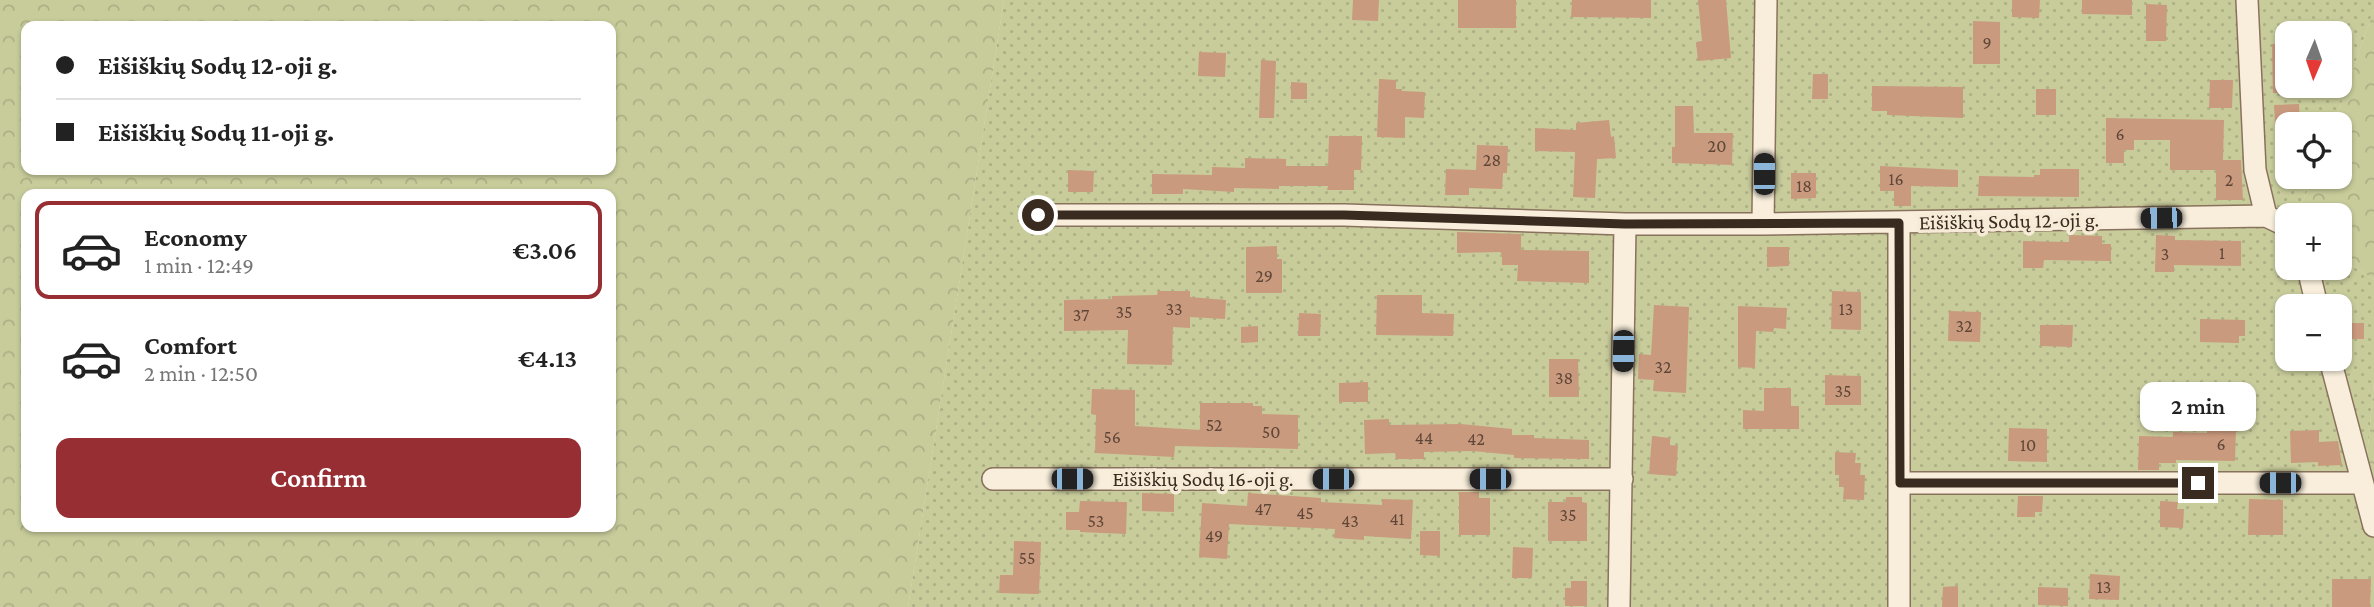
<!DOCTYPE html>
<html lang="en">
<head>
<meta charset="utf-8">
<style>
  body { margin:0; font-family:"Crimson Pro",serif; background:#f6f6f6; color:#222; height:100vh; display:flex; flex-direction:column; font-size:26px; white-space:nowrap }
  * { box-sizing:border-box; margin:0 }
  p { font-size:23px; color:#767676 }
  .icon { flex:none; width:38px; height:38px; fill:none; stroke:currentColor; stroke-width:2; stroke-linecap:round; stroke-linejoin:round }
  .map { position:relative; flex:1; overflow:hidden }
  .drawer { position:absolute; left:21px; top:189px; width:595px; height:343px; display:flex; flex-direction:column; background:#fff; border-radius:14px; box-shadow:0 2px 5px #0004 }
  .drawer>* { flex:none }
  .guide { position:absolute; left:21px; top:21px; width:595px; height:154px; border-radius:14px; box-shadow:0 2px 5px #0004; display:grid; align-content:center; height:154px; padding:0 35px; background:#fff }
  .needle { width:46px; rotate:182deg }
  .tools { position:absolute; left:2275px; top:21px; display:grid; gap:14px }
  .tools a { display:grid; place-items:center; width:77px; height:77px; border-radius:14px; background:#fff; box-shadow:0 2px 5px #0004; font-size:35px }
  .end { position:absolute; width:32px; height:32px; margin:-16px; border:9px solid #3a2b20; background:#fff; box-shadow:0 0 0 4px #fff }
  .from { border-radius:50% }
  .bubble { position:absolute; height:49px; border-radius:14px; background:#fff; box-shadow:0 2px 5px #0004; font-size:23px; font-weight:600; line-height:49px; text-align:center }
  .car { position:absolute; width:21px; height:42px; margin:-21px -10px; border-radius:9px; box-shadow:0 0 5px 2px #0007; background:linear-gradient(#222 24%,#8ab4d8 0 40%,#222 0 76%,#8ab4d8 0 86%,#222 0) }
  .guide b { display:flex; align-items:center; gap:24px; height:66px; font-size:26px }
  .guide b+b { border-top:2px solid #e0e0e0 }
  .guide i { width:18px; height:18px; background:#222 }
  ul { padding:12px 0 0; list-style:none }
  li { display:flex; align-items:center; gap:21px; height:98px; margin:0 14px 10px; padding:0 21px; border:4px solid transparent; border-radius:14px }
  li div { flex:1 }
  li b { display:block; font-size:26px }
  li em { font-style:normal; font-weight:600 }
  li.on { border-color:#962e34 }
  li>.icon { width:63px; height:63px; stroke-width:1.5 }
  .action { display:flex; gap:14px; margin-top:auto; padding:14px 35px }
  .action a { flex:1; height:80px; border-radius:14px; background:#962e34; color:#fff; font-size:28px; font-weight:600; line-height:80px; text-align:center }
  .map>svg:first-child { display:block }
  .forest { fill:url(#forest-crowns); fill-rule:evenodd }
  .garden { fill:url(#garden-dots); fill-rule:evenodd }
  .building { fill:#ca9a7e }
  .lines { fill:none; stroke-linecap:round; stroke-linejoin:round }
  .minor-casing { stroke:#89725d; stroke-width:24 }
  .minor { stroke:#f8eedb; stroke-width:21 }
  .route { stroke:#3a2b20; stroke-width:9 }
  .labels { text-anchor:middle; stroke-width:7; stroke-linejoin:round; paint-order:stroke }
  .number-label { font-size:18px; fill:#5e4738 }
  .street-label { font-size:21px; fill:#3a2b20; stroke:#f5ebd7 }
</style>
</head>
<body>
<div class="map">
<svg width="2374" height="607" viewBox="0 0 2374 607">
  <defs>
    <pattern id="forest-crowns" width="20" height="18" patternUnits="userSpaceOnUse" patternTransform="scale(1.75)"><rect width="20" height="18" fill="#c8cc9b"/><path d="M2 6a3 3 0 1 1 6 0M12 15a3 3 0 1 1 6 0" fill="none" stroke="#adaf85"/></pattern>
    <pattern id="garden-dots" width="8" height="8" patternUnits="userSpaceOnUse" patternTransform="scale(1.75)"><rect width="8" height="8" fill="#c8cc9b"/><path d="M2 2h.1M6 6h.1" fill="none" stroke="#adaf85" stroke-width="1.8" stroke-linecap="round"/></pattern>
  </defs>
  <rect width="100%" height="100%" fill="#ede0c7"/>
  <path class="forest" d="M 0,0 L 1004,0 L 908,607 L 0,607 ZM 26,26 L 611,26 L 611,170 L 26,170 ZM 26,194 L 611,194 L 611,527 L 26,527 Z
    M 2374,9 L 2374,280 L 2340,257 L 2340,215 L 2301,215 L 2300,208 L 2313,177 L 2340,177 L 2340,124 L 2334,124 Z
    M 2374,382 L 2374,510 L 2365,479 Z"/>
  <path class="garden" d="M 1004,0 L 2374,0 L 2374,9 L 2334,124 L 2287,124 L 2287,177 L 2313,177 L 2300,208 L 2301,215 L 2287,215 L 2287,268 L 2340,268 L 2340,257 L 2374,280 L 2374,382 L 2365,479 L 2374,510 L 2374,607 L 908,607 ZM 2287,33 L 2340,33 L 2340,86 L 2287,86 ZM 2287,306 L 2340,306 L 2340,359 L 2287,359 Z"/>
  <path class="building" d="M 1353,0 L 1379,0 L 1378,21 L 1352,20 Z
    M 1458,0 L 1516,0 L 1516,28 L 1458,28 Z
    M 1572,0 L 1651,0 L 1651,18 L 1571,17 Z
    M 1698,0 L 1726,0 L 1731,58 L 1698,61 L 1696,42 L 1702,41 Z
    M 2012,0 L 2040,0 L 2039,18 L 2012,17 Z
    M 2082,0 L 2132,0 L 2132,15 L 2082,14 Z
    M 2146,4 L 2167,5 L 2166,41 L 2146,41 Z
    M 1973,21 L 2000,22 L 2000,64 L 1973,64 Z
    M 2272,44 L 2287,44 L 2287,93 L 2273,93 Z
    M 1199,52 L 1226,53 L 1225,77 L 1198,76 Z
    M 1261,60 L 1276,61 L 1274,118 L 1259,118 Z
    M 1813,74 L 1828,74 L 1828,99 L 1812,99 Z
    M 1379,79 L 1396,80 L 1396,89 L 1402,89 L 1402,91 L 1425,92 L 1424,118 L 1405,117 L 1405,138 L 1377,137 Z
    M 2210,80 L 2233,80 L 2232,108 L 2209,108 Z
    M 1291,82 L 1307,83 L 1307,99 L 1291,99 Z
    M 1872,86 L 1963,87 L 1963,118 L 1887,115 L 1887,111 L 1872,111 Z
    M 2036,89 L 2056,89 L 2056,115 L 2036,115 Z
    M 2299,104 L 2300,124 L 2275,124 L 2274,105 Z
    M 1675,106 L 1693,106 L 1694,133 L 1733,133 L 1732,165 L 1672,163 L 1672,147 L 1675,147 Z
    M 2106,118 L 2224,120 L 2223,160 L 2241,160 L 2243,200 L 2216,200 L 2216,170 L 2170,170 L 2170,140 L 2134,140 L 2134,150 L 2124,150 L 2124,163 L 2106,163 Z
    M 1609,120 L 1611,137 L 1614,136 L 1616,158 L 1597,159 L 1595,198 L 1573,197 L 1575,152 L 1535,151 L 1535,128 L 1576,130 L 1576,123 Z
    M 1329,136 L 1362,136 L 1361,170 L 1354,170 L 1354,190 L 1327,190 L 1328,186 L 1279,186 L 1279,189 L 1234,188 L 1234,192 L 1183,189 L 1183,194 L 1152,194 L 1152,174 L 1212,175 L 1212,167 L 1245,168 L 1245,158 L 1286,159 L 1286,166 L 1328,166 Z
    M 1477,145 L 1508,146 L 1507,173 L 1503,173 L 1502,189 L 1469,188 L 1469,195 L 1445,195 L 1446,169 L 1476,170 Z
    M 1880,166 L 1958,170 L 1958,187 L 1911,186 L 1911,206 L 1894,206 L 1894,191 L 1880,191 Z
    M 2040,169 L 2079,169 L 2079,197 L 1978,196 L 1979,176 L 2034,177 L 2034,175 L 2040,175 Z
    M 1068,170 L 1094,171 L 1093,192 L 1068,192 Z
    M 1791,173 L 1816,173 L 1816,198 L 1791,199 Z
    M 1457,232 L 1521,234 L 1521,250 L 1589,251 L 1589,283 L 1517,281 L 1518,265 L 1502,265 L 1502,254 L 1500,252 L 1457,253 Z
    M 2069,235 L 2102,236 L 2102,244 L 2111,244 L 2111,261 L 2044,260 L 2043,268 L 2023,268 L 2023,241 L 2069,242 Z
    M 2156,235 L 2175,236 L 2175,240 L 2241,241 L 2241,266 L 2174,265 L 2174,272 L 2155,272 Z
    M 1277,246 L 1277,259 L 1282,259 L 1282,293 L 1246,293 L 1246,247 Z
    M 1767,247 L 1789,247 L 1789,266 L 1767,267 Z
    M 1158,291 L 1190,291 L 1190,297 L 1226,300 L 1225,319 L 1190,317 L 1190,328 L 1173,327 L 1172,365 L 1127,364 L 1128,330 L 1064,331 L 1064,300 L 1112,299 L 1112,296 L 1157,295 Z
    M 1832,291 L 1861,292 L 1861,330 L 1831,329 Z
    M 1377,295 L 1422,295 L 1422,313 L 1454,314 L 1453,336 L 1376,335 Z
    M 1654,305 L 1689,307 L 1686,393 L 1653,391 L 1654,380 L 1638,379 L 1639,354 L 1651,355 Z
    M 1738,306 L 1787,308 L 1786,329 L 1774,328 L 1773,332 L 1756,331 L 1755,368 L 1738,367 Z
    M 1949,311 L 1981,312 L 1980,342 L 1948,341 Z
    M 1299,313 L 1321,314 L 1320,336 L 1298,336 Z
    M 2200,319 L 2245,320 L 2245,336 L 2239,336 L 2239,343 L 2200,342 Z
    M 2346,323 L 2364,323 L 2364,339 L 2346,339 Z
    M 2040,325 L 2073,325 L 2072,347 L 2040,346 Z
    M 1258,326 L 1258,342 L 1241,343 L 1241,327 Z
    M 1549,359 L 1578,359 L 1579,397 L 1549,397 Z
    M 1825,375 L 1861,376 L 1861,405 L 1825,405 Z
    M 1368,382 L 1368,402 L 1339,402 L 1339,383 Z
    M 1764,388 L 1791,388 L 1791,406 L 1799,406 L 1799,429 L 1743,429 L 1743,410 L 1764,411 Z
    M 1092,389 L 1135,390 L 1135,426 L 1200,430 L 1200,403 L 1253,403 L 1253,406 L 1262,406 L 1262,414 L 1298,415 L 1298,449 L 1175,446 L 1174,457 L 1095,453 L 1096,415 L 1091,414 Z
    M 1389,419 L 1389,425 L 1461,424 L 1512,429 L 1512,435 L 1534,435 L 1534,438 L 1589,440 L 1589,459 L 1514,458 L 1514,455 L 1473,451 L 1424,452 L 1424,459 L 1396,459 L 1395,453 L 1365,454 L 1364,420 Z
    M 2207,427 L 2236,428 L 2235,461 L 2176,460 L 2176,463 L 2159,463 L 2159,470 L 2138,470 L 2139,436 L 2173,437 L 2173,432 L 2207,433 Z
    M 2009,428 L 2047,429 L 2047,462 L 2008,461 Z
    M 2319,430 L 2319,442 L 2338,441 L 2342,465 L 2318,466 L 2318,462 L 2291,463 L 2290,431 Z
    M 1652,436 L 1670,438 L 1670,445 L 1678,446 L 1676,476 L 1649,474 Z
    M 1835,452 L 1856,453 L 1855,463 L 1861,463 L 1860,475 L 1865,475 L 1864,500 L 1843,499 L 1844,487 L 1839,487 L 1839,475 L 1835,475 Z
    M 1459,492 L 1479,492 L 1479,498 L 1490,498 L 1490,535 L 1459,535 Z
    M 1142,493 L 1174,494 L 1174,512 L 1142,511 Z
    M 1248,493 L 1321,498 L 1321,502 L 1382,505 L 1382,499 L 1413,500 L 1411,539 L 1364,536 L 1364,540 L 1334,538 L 1335,529 L 1229,524 L 1227,559 L 1199,557 L 1202,503 L 1247,506 Z
    M 2018,496 L 2043,496 L 2042,512 L 2035,512 L 2035,517 L 2017,517 Z
    M 1566,497 L 1582,497 L 1582,502 L 1587,503 L 1587,541 L 1548,541 L 1548,502 L 1566,502 Z
    M 2249,499 L 2283,500 L 2283,535 L 2248,535 Z
    M 1080,501 L 1127,502 L 1126,534 L 1080,532 L 1080,530 L 1066,530 L 1066,512 L 1079,512 Z
    M 2160,501 L 2178,502 L 2177,509 L 2184,509 L 2183,528 L 2160,527 Z
    M 1420,531 L 1440,531 L 1440,556 L 1420,555 Z
    M 1014,541 L 1041,542 L 1039,594 L 999,593 L 1000,575 L 1013,575 Z
    M 1513,547 L 1533,548 L 1532,578 L 1512,578 Z
    M 2090,574 L 2120,576 L 2119,600 L 2089,599 Z
    M 2332,579 L 2371,579 L 2370,607 L 2332,607 Z
    M 1571,581 L 1587,581 L 1587,606 L 1565,606 L 1565,588 L 1571,588 Z
    M 1958,586 L 1958,607 L 1942,607 L 1943,587 Z
    M 2038,587 L 2068,588 L 2068,606 L 2038,605 Z"/>
  <g class="lines">
    <g class="minor-casing">
      <path id="minor" d="M 2247,0 L 2255,170 L 2266,216 L 2287,226
        M 1038,215 L 1344,215 L 1625,224 L 1763,224 L 2266,216
        M 1899,223 L 1899,607
        M 1763,224 L 1766,0
        M 2308,268 L 2317,306
        M 2330,359 L 2374,526
        M 993,479 L 1622,479
        M 1900,483 L 2361,483
        M 1619,607 L 1625,224"/>
    </g>
    <use href="#minor" class="minor"/>
  </g>
  <g class="lines">
    <path class="route" d="M 1038,215 L 1344,215 L 1625,224 L 1899,223 L 1900,483 L 2198,483"/>
  </g>
  <g class="labels">
    <g class="number-label">
      <text x="1987" y="49">9</text>
      <text x="2120" y="140">6</text>
      <text x="1717" y="152">20</text>
      <text x="1492" y="166">28</text>
      <text x="1896" y="185">16</text>
      <text x="2229" y="186">2</text>
      <text x="1804" y="192">18</text>
      <text x="2222" y="259">1</text>
      <text x="2165" y="260">3</text>
      <text x="1264" y="282">29</text>
      <text x="1174" y="315">33</text>
      <text x="1846" y="315">13</text>
      <text x="1124" y="318">35</text>
      <text x="1081" y="321">37</text>
      <text x="1964" y="332">32</text>
      <text x="1663" y="373">32</text>
      <text x="1564" y="384">38</text>
      <text x="1843" y="397">35</text>
      <text x="1214" y="431">52</text>
      <text x="1271" y="438">50</text>
      <text x="1112" y="443">56</text>
      <text x="1424" y="444">44</text>
      <text x="1476" y="445">42</text>
      <text x="2221" y="450">6</text>
      <text x="2028" y="451">10</text>
      <text x="1263" y="515">47</text>
      <text x="1305" y="519">45</text>
      <text x="1568" y="521">35</text>
      <text x="1397" y="525">41</text>
      <text x="1096" y="527">53</text>
      <text x="1350" y="527">43</text>
      <text x="1214" y="542">49</text>
      <text x="1027" y="564">55</text>
      <text x="2104" y="593">13</text>
    </g>
    <g class="street-label">
      <text transform="translate(2009 221) rotate(-1)" y="7">Eišiškių Sodų 12-oji g.</text>
      <text x="1203" y="486">Eišiškių Sodų 16-oji g.</text>
    </g>
  </g>
</svg>
<div class="tools">
<a><svg class="needle" viewBox="-14 -14 28 28"><path d="M0-13l5 13h-10z" fill="#e53935"/><path d="M0 13l5-13h-10z" fill="#767676"/></svg></a>
<a><svg class="icon" aria-label="locate" viewBox="0 0 24 24"><circle cx="12" cy="12" r="6"/><path d="M12 2v4M12 18v4M2 12h4M18 12h4"/></svg></a>
<a>+</a>
<a>−</a>
</div>
<i class="end from" style="left:1038px;top:215px"></i>
<i class="end" style="left:2198px;top:483px"></i>
<div class="bubble" style="left:2140px;top:382px;width:116px">2 min</div>
<i class="car" style="left:1764px;top:174px;rotate:0deg"></i>
<i class="car" style="left:2161px;top:218px;rotate:269deg"></i>
<i class="car" style="left:1623px;top:351px;rotate:181deg"></i>
<i class="car" style="left:1072px;top:479px;rotate:90deg"></i>
<i class="car" style="left:1333px;top:479px;rotate:270deg"></i>
<i class="car" style="left:1490px;top:479px;rotate:270deg"></i>
<i class="car" style="left:2280px;top:483px;rotate:270deg"></i>
<div class="guide">
<b><i class="from"></i>Eišiškių Sodų 12-oji g.</b>
<b><i></i>Eišiškių Sodų 11-oji g.</b>
</div>
<section class="drawer">
<ul>
<li class="on"><svg class="icon" aria-label="car" viewBox="0 0 24 24"><path d="M5 17H2v-5l4-1 3-4h7l3 4 3 1v5h-3M9 17h6M6 11h13"/><circle cx="7" cy="17" r="2"/><circle cx="17" cy="17" r="2"/></svg><div><b>Economy</b><p>1 min · 12:49</p></div><em>€3.06</em></li>
<li><svg class="icon" aria-label="car" viewBox="0 0 24 24"><path d="M5 17H2v-5l4-1 3-4h7l3 4 3 1v5h-3M9 17h6M6 11h13"/><circle cx="7" cy="17" r="2"/><circle cx="17" cy="17" r="2"/></svg><div><b>Comfort</b><p>2 min · 12:50</p></div><em>€4.13</em></li>
</ul>
<div class="action"><a>Confirm</a></div>
</section>
</div>
</body>
</html>
